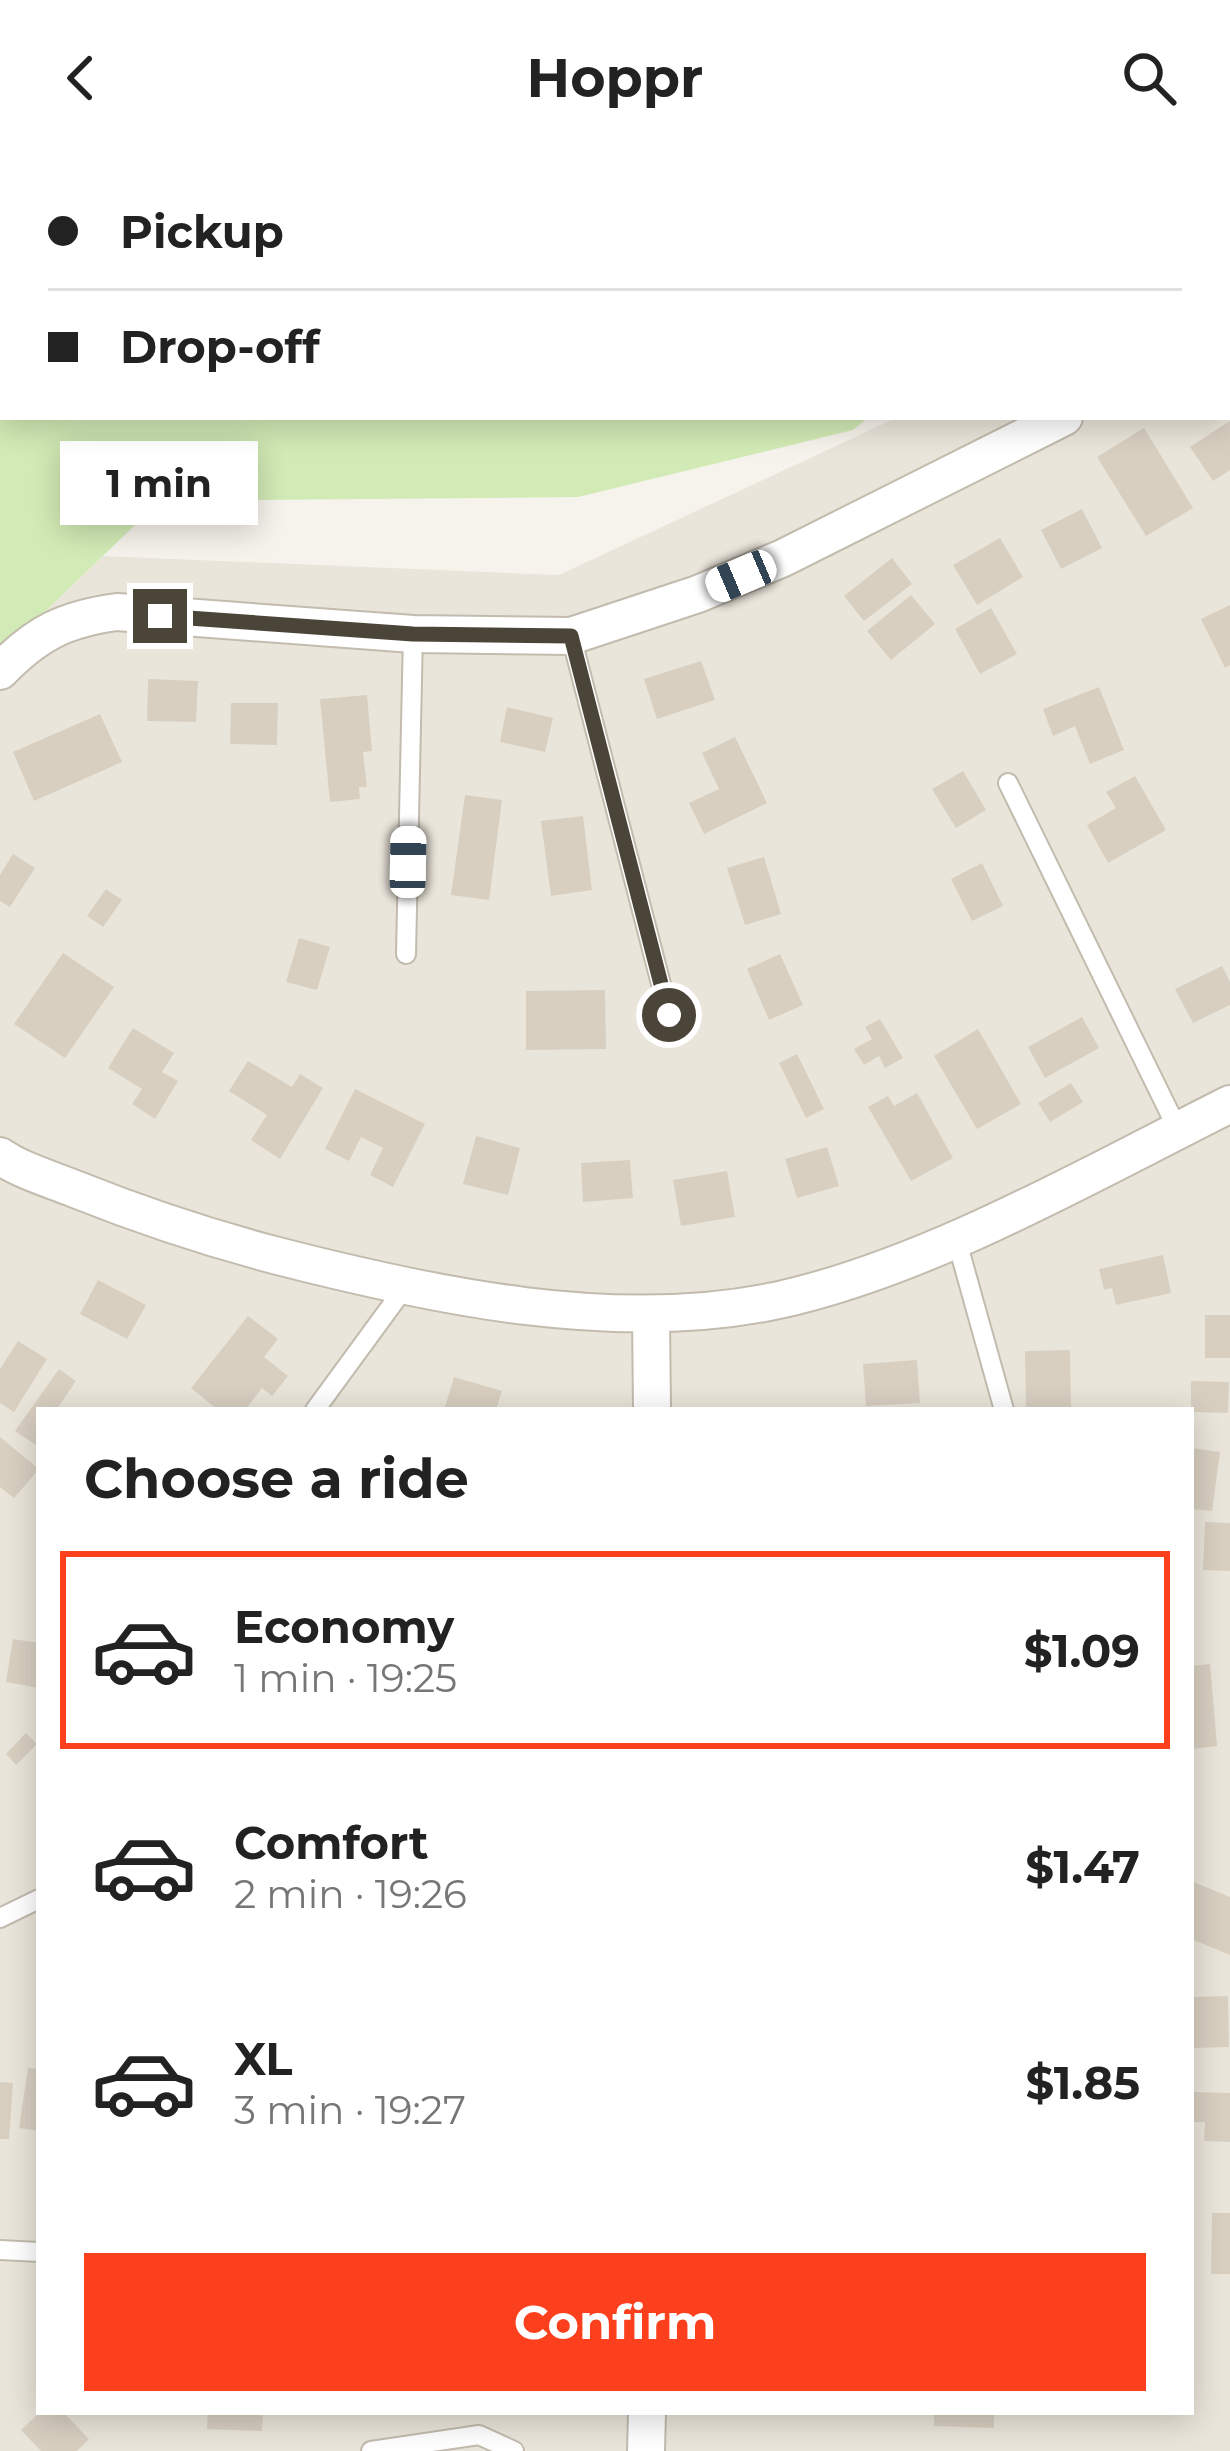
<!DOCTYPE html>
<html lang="en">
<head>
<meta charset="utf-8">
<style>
  body { margin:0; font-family:Montserrat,sans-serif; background:#f6f6f6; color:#222; height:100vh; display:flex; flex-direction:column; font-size:45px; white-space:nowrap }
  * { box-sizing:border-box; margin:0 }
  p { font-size:39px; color:#767676 }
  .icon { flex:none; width:66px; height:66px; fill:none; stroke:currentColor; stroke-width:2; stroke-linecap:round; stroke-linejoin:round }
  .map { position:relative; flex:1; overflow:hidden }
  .details { position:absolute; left:36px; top:1251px; width:1158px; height:1008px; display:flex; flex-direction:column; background:#fff; border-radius:0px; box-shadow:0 6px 30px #0003 }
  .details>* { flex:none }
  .hud { position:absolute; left:0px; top:0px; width:1230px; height:264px; box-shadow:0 6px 30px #0003; display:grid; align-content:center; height:264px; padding:0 48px; background:#fff }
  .end { position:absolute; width:54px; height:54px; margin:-27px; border:15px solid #4b4439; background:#fff; box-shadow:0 0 0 6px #fff }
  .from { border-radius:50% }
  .bubble { position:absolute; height:84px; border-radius:0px; background:#fff; box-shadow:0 6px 30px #0003; font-size:39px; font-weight:700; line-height:84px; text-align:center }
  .car { position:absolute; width:36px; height:72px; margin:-36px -18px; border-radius:15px; box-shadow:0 0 9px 3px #0007; background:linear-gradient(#fff 24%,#345 0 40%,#fff 0 76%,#345 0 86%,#fff 0) }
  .hud b { display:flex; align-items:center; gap:42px; height:114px; font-size:45px }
  .hud b+b { border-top:3px solid #e0e0e0 }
  .hud i { width:30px; height:30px; background:#222 }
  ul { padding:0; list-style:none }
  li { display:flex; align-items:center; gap:36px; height:198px; margin:0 24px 18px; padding:0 24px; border:6px solid transparent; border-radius:0px }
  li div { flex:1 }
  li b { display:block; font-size:45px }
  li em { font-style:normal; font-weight:700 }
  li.selected { border-color:#fc3f1d }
  li>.icon { width:108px; height:108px; stroke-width:1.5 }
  h2 { padding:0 48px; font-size:54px; line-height:144px }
  .cta { display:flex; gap:24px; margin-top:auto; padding:24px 48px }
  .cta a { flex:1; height:138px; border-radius:0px; background:#fc3f1d; color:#fff; font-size:48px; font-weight:700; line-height:138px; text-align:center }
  header { display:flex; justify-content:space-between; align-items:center; height:156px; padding:0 48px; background:#fff; font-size:54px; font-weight:700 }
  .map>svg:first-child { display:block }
  .residential { fill:#eae5da; fill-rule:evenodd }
  .green { fill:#d2eab5 }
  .building { fill:#d8cfc1 }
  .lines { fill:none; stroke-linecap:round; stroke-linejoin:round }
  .lane-casing { stroke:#c2bbae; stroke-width:22 }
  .street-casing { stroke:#c2bbae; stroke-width:40 }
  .lane { stroke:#fff; stroke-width:18 }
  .street { stroke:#fff; stroke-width:36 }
  .route { stroke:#4b4439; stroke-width:15 }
</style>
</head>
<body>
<header><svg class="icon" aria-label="back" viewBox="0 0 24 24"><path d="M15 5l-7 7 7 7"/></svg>Hoppr<svg class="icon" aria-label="search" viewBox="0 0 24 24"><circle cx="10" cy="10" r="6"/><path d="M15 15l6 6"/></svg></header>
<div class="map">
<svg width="1230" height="2295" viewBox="0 0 1230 2295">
  <rect width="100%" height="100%" fill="#f6f3ec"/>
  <path class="residential" d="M 1230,106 L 1230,2295 L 0,2295 L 0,499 L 103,400 L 559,419 L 898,261 L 1227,261 ZM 39,1254 L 1191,1254 L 1191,2256 L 39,2256 Z"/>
  <path class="green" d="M 0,0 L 1190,0 L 3,3 L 3,261 L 869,261 L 853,274 L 578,341 L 160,345 L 0,499 Z"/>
  <path class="building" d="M 1230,265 L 1230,314 L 1213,325 L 1190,291 Z
    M 1144,272 L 1193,352 L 1146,380 L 1097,301 Z
    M 1082,353 L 1102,392 L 1061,413 L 1041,374 Z
    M 1000,382 L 1023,421 L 977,449 L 953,409 Z
    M 892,402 L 912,428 L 864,465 L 844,440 Z
    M 911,439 L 935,468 L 891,504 L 867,475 Z
    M 1230,449 L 1230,509 L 1225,512 L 1201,463 Z
    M 991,452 L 1017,498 L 980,518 L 955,473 Z
    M 701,505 L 715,544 L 657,563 L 644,523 Z
    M 148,523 L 198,525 L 196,566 L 147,565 Z
    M 1099,531 L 1124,594 L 1090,608 L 1075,570 L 1053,580 L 1043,553 Z
    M 367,539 L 372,595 L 363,596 L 367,631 L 359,631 L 360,643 L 330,646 L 320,543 Z
    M 231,547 L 278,547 L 277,589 L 230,588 Z
    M 507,551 L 553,562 L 545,596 L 500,586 Z
    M 100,558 L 122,606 L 34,645 L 13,596 Z
    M 735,581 L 767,647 L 704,678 L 689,647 L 719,633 L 702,597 Z
    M 963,615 L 986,654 L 956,672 L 932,633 Z
    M 1135,620 L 1166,674 L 1108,707 L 1087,669 L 1116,652 L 1106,636 Z
    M 465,639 L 502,644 L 489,744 L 451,739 Z
    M 583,660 L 592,734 L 551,740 L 541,665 Z
    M 13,698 L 35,712 L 10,751 L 0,745 L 0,719 Z
    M 764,701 L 781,758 L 745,769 L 727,712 Z
    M 982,707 L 1003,750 L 972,765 L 951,723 Z
    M 106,733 L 122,744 L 103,771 L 87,760 Z
    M 299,782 L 330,791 L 317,834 L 286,826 Z
    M 63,797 L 114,831 L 65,902 L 14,868 Z
    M 780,798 L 803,849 L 769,864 L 747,813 Z
    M 1222,810 L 1230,826 L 1230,849 L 1193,867 L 1175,833 Z
    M 605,834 L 606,893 L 526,894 L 526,835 Z
    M 1082,861 L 1099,892 L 1045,922 L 1028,891 Z
    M 880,863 L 903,902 L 885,912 L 879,900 L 864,909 L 854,893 L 872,883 L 865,871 Z
    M 133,872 L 174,897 L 162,916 L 178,925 L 155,963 L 132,948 L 142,933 L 108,912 Z
    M 978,873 L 1021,948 L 977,973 L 934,900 Z
    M 797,898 L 824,953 L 806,962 L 779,907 Z
    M 248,905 L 292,931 L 300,918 L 323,932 L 280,1003 L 251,984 L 267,959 L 229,935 Z
    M 1071,927 L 1083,946 L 1050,966 L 1038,947 Z
    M 355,933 L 425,968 L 393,1031 L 370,1019 L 383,992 L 361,981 L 349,1005 L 325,993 Z
    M 917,937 L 953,1002 L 911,1025 L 868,951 L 888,940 L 894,950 Z
    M 476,980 L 520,992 L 508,1039 L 463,1028 Z
    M 827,991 L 839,1030 L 797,1042 L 785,1003 Z
    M 630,1004 L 633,1042 L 583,1046 L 581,1007 Z
    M 727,1015 L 735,1061 L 681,1070 L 673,1024 Z
    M 1163,1099 L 1171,1137 L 1116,1149 L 1112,1132 L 1104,1134 L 1099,1113 Z
    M 98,1124 L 146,1149 L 127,1183 L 80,1158 Z
    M 1205,1159 L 1230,1159 L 1230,1202 L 1205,1202 Z
    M 248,1160 L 278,1183 L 264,1201 L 288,1220 L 272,1240 L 262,1232 L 245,1254 L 218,1254 L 191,1232 Z
    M 18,1185 L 47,1203 L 14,1256 L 0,1247 L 0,1213 Z
    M 1070,1194 L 1071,1254 L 1026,1254 L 1025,1195 Z
    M 917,1204 L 920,1247 L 866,1250 L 863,1208 Z
    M 59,1213 L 76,1225 L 56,1254 L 39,1254 L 39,1291 L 15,1275 Z
    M 454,1221 L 502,1235 L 496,1254 L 444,1254 Z
    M 1191,1225 L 1229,1226 L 1228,1257 L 1191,1256 Z
    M 0,1281 L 39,1313 L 14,1342 L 0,1331 Z
    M 1191,1292 L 1220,1296 L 1212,1355 L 1191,1353 Z
    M 1205,1366 L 1230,1367 L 1230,1415 L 1203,1414 Z
    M 13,1483 L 39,1487 L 39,1532 L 6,1526 Z
    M 1210,1508 L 1217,1590 L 1191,1593 L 1191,1510 Z
    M 26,1577 L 37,1588 L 16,1609 L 6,1598 Z
    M 1191,1725 L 1230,1741 L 1230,1799 L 1191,1783 Z
    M 1228,1840 L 1229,1891 L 1193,1892 L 1192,1841 Z
    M 28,1912 L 39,1913 L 39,1975 L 19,1972 Z
    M 0,1926 L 13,1927 L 9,1983 L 0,1983 Z
    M 1191,1936 L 1230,1937 L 1230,1986 L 1204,1985 L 1205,1966 L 1191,1966 Z
    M 1212,2057 L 1230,2057 L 1230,2118 L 1211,2118 Z
    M 40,2256 L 63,2256 L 89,2283 L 77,2295 L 41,2295 L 21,2274 Z
    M 208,2256 L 263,2256 L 262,2275 L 207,2273 Z
    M 934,2256 L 994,2256 L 994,2272 L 934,2270 Z"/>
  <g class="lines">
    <g class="lane-casing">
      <path id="lane" d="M 571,480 L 669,859
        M 1008,627 L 1178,974
        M 406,798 L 413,478
        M 956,1082 L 1004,1254
        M 315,1254 L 405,1131
        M 0,1762 L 39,1743
        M 0,2094 L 39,2096
        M 371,2295 L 479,2279 L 514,2295"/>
    </g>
    <g class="street-casing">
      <path id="street" d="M 1227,179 L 1230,178
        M 0,515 C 37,477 65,463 117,456 L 413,478 L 571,480 L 698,438 L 783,402 L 1064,261
        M 0,1000 C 22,1015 50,1023 75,1033 C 140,1059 206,1081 274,1099 C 433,1140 616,1179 779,1144 C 929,1111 1092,1017 1230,948
        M 651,1158 L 652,1254
        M 646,2295 L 647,2256"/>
    </g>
    <use href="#lane" class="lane"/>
    <use href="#street" class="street"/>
  </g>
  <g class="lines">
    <path class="route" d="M 160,460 L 413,478 L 571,480 L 669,859"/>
  </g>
</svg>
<i class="end from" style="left:669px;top:859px"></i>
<i class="end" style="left:160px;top:460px"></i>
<div class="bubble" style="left:60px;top:285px;width:198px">1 min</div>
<i class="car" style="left:741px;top:420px;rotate:247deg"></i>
<i class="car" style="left:408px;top:706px;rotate:1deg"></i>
<div class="hud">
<b><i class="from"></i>Pickup</b>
<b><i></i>Drop-off</b>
</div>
<section class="details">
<h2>Choose a ride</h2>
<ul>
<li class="selected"><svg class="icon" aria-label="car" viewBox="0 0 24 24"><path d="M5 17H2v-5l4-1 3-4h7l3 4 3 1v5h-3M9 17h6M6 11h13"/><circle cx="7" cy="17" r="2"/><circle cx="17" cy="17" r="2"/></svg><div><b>Economy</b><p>1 min · 19:25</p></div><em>$1.09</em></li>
<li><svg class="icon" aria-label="car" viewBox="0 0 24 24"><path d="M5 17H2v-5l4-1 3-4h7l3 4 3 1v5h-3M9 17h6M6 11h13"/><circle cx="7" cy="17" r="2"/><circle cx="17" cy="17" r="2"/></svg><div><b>Comfort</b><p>2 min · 19:26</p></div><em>$1.47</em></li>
<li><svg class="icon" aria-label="car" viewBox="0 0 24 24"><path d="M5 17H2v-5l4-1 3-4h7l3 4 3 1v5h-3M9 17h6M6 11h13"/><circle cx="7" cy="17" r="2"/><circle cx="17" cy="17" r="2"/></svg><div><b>XL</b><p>3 min · 19:27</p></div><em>$1.85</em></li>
</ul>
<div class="cta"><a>Confirm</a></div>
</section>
</div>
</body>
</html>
